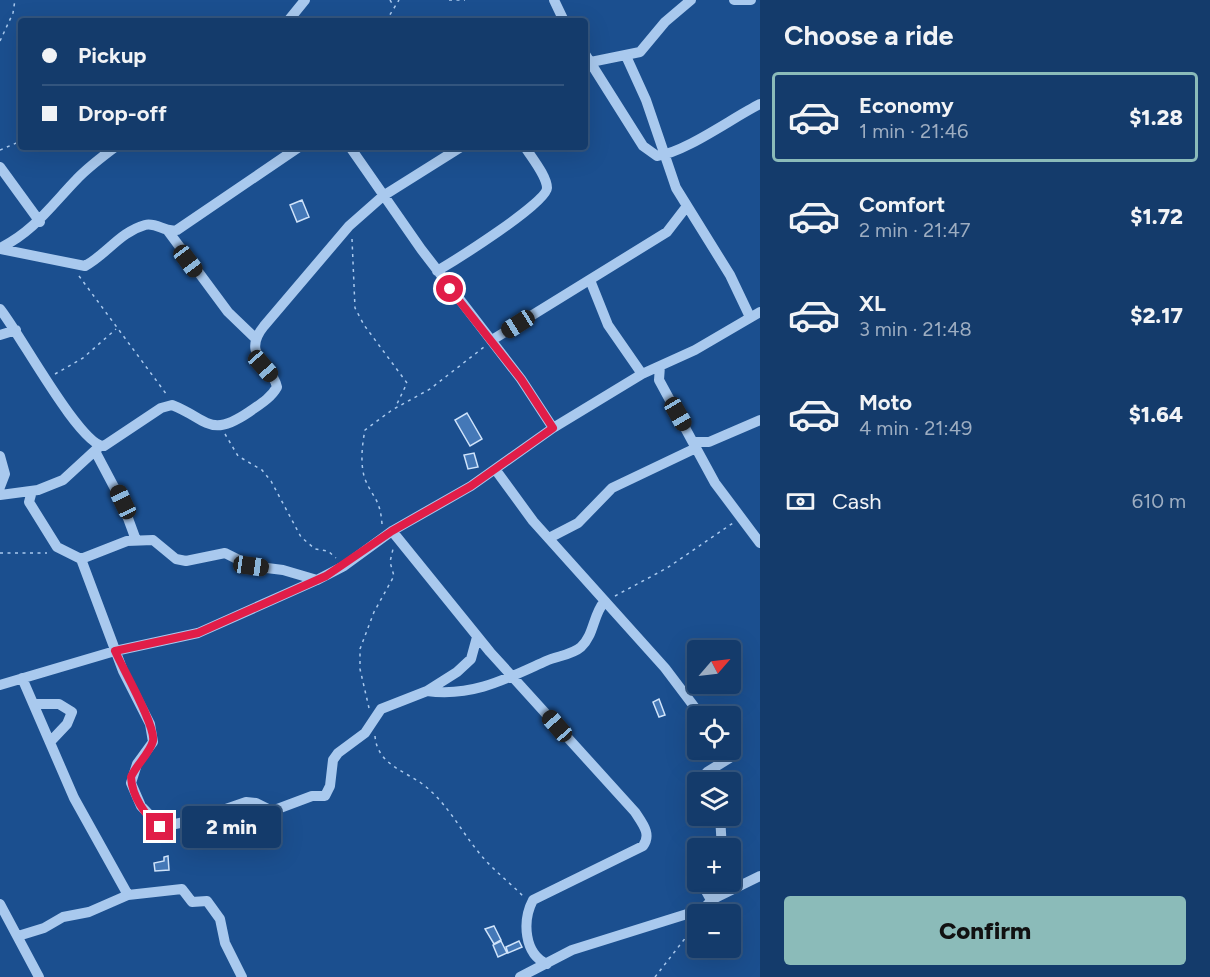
<!DOCTYPE html>
<html lang="en">
<head>
<meta charset="utf-8">
<style>
  body { margin:0; font-family:Figtree,sans-serif; background:#1d4271; color:#f1f3f6; height:100vh; display:flex; flex-direction:column; font-size:22px; white-space:nowrap }
  * { box-sizing:border-box; margin:0 }
  p { font-size:20px; color:#9dadc1 }
  .icon { flex:none; width:33px; height:33px; fill:none; stroke:currentColor; stroke-width:2; stroke-linecap:round; stroke-linejoin:round }
  .map { position:relative; flex:1; overflow:hidden }
  .side { display:flex; flex-direction:column; background:#143b6b; width:450px }
  .side>* { flex:none }
  .top-card { position:absolute; left:18px; top:18px; width:570px; height:132px; border-radius:6px; box-shadow:0 6px 24px #0002,0 0 0 2px #33557e; display:grid; align-content:center; height:132px; padding:0 24px; background:#143b6b }
  .needle { width:39px; rotate:62deg }
  .fabs { position:absolute; left:687px; top:640px; display:grid; gap:12px }
  .fabs a { display:grid; place-items:center; width:54px; height:54px; border-radius:6px; background:#143b6b; box-shadow:0 6px 24px #0002,0 0 0 2px #33557e; font-size:30px }
  .end { position:absolute; width:27px; height:27px; margin:-14px; border:8px solid #e11d48; background:#fff; box-shadow:0 0 0 3px #fff }
  .from { border-radius:50% }
  .bubble { position:absolute; height:42px; border-radius:6px; background:#143b6b; box-shadow:0 6px 24px #0002,0 0 0 2px #33557e; font-size:20px; font-weight:800; line-height:42px; text-align:center }
  .car { position:absolute; width:18px; height:36px; margin:-18px -9px; border-radius:8px; box-shadow:0 0 4px 2px #0007; background:linear-gradient(#222 24%,#8ab4d8 0 40%,#222 0 76%,#8ab4d8 0 86%,#222 0) }
  .top-card b { display:flex; align-items:center; gap:21px; height:57px; font-size:22px }
  .top-card b+b { border-top:2px solid #33557e }
  .top-card i { width:15px; height:15px; background:#f1f3f6 }
  ul { padding:0; list-style:none }
  li { display:flex; align-items:center; gap:18px; height:90px; margin:0 12px 9px; padding:0 12px; border:3px solid transparent; border-radius:6px }
  li div { flex:1 }
  li b { display:block; font-size:22px }
  li em { font-style:normal; font-weight:800 }
  li.current { border-color:#8bbbb9 }
  li>.icon { width:54px; height:54px; stroke-width:1.5 }
  h2 { padding:0 24px; font-size:27px; line-height:72px }
  .pay { display:flex; align-items:center; gap:15px; height:66px; padding:0 24px; font-size:22px }
  .pay p { margin-inline-start:auto }
  .cta { display:flex; gap:12px; margin-top:auto; padding:12px 24px }
  .cta a { flex:1; height:69px; border-radius:6px; background:#8bbbb9; color:#111; font-size:24px; font-weight:800; line-height:69px; text-align:center }
  main { display:flex; flex:1; min-height:0 }
  .map>svg:first-child { display:block }
  .building { fill:#4478b7; stroke:#cfe3fa; stroke-width:1.5 }
  .lines { fill:none; stroke-linecap:round; stroke-linejoin:round }
  .path { stroke:#a9c9ee; stroke-width:1.5; stroke-dasharray:3 4.5; stroke-linecap:butt }
  .minor { stroke:#a9c9ee; stroke-width:10 }
  .route { stroke:#e11d48; stroke-width:8 }
</style>
</head>
<body>
<main>
<div class="map">
<svg width="760" height="977" viewBox="0 0 760 977">
  <rect width="100%" height="100%" fill="#1b4f8f"/>
  <path class="building" d="M 302,200 L 309,217 L 297,222 L 290,205 Z
    M 467,413 L 482,439 L 470,446 L 455,420 Z
    M 474,453 L 478,467 L 468,469 L 464,455 Z
    M 659,699 L 665,715 L 659,717 L 653,702 Z
    M 168,856 L 169,870 L 155,871 L 154,863 L 164,861 L 164,857 Z
    M 494,926 L 501,940 L 494,944 L 485,929 Z
    M 501,941 L 507,953 L 498,957 L 493,945 Z
    M 519,941 L 522,947 L 508,953 L 506,947 Z"/>
  <g class="lines">
    <path class="path" d="M 390,0 L 393,5
      M 449,0 L 465,0
      M 386,21 L 399,0
      M 0,41 L 13,13 L 15,0
      M 0,150 L 21,141
      M 352,239 L 355,308 L 364,325 L 407,383 L 396,406
      M 79,276 L 167,395
      M 55,374 L 83,358 L 116,329
      M 225,434 L 238,456 L 262,470 L 271,481 L 301,537 L 315,549 L 328,551 L 336,558
      M 382,524 C 380,498 373,499 365,479 C 360,465 362,445 365,430 L 392,410 L 430,389 L 484,347
      M 0,553 L 47,553
      M 615,596 L 667,568 L 733,523
      M 369,708 L 360,669 L 360,649 L 374,612 L 394,576 L 390,562 L 393,549
      M 375,736 C 377,763 402,770 421,783 C 447,802 460,830 480,854 C 492,869 509,882 523,896
      M 655,977 L 697,923"/>
    <path class="minor" d="M 554,0 L 564,21
      M 734,0 L 751,0
      M 288,21 L 305,0
      M 585,54 L 643,146 L 657,156 C 686,152 732,118 760,104
      M 626,56 L 646,100 L 676,188 L 730,275 L 750,317
      M 586,63 L 640,52 L 665,22 L 691,0
      M 350,147 L 421,249 L 521,379 L 553,428
      M 0,167 L 40,222
      M 168,231 L 228,312 L 256,339
      M 0,248 C 33,232 51,206 76,180 C 87,168 102,157 115,147
      M 0,249 L 85,266 C 107,254 120,232 145,225 C 157,222 165,233 177,230 L 299,147
      M 437,271 C 454,261 547,203 547,188 C 547,176 531,157 525,147
      M 590,280 L 608,325 L 642,374
      M 0,309 C 19,332 80,446 104,446 L 161,408 L 172,405 C 208,419 209,439 249,412 C 259,405 271,398 277,387 C 272,363 240,356 264,326 L 349,226 L 383,196 L 461,147
      M 0,335 L 16,330
      M 492,340 L 667,232 L 687,206
      M 660,366 L 659,380 L 715,483 L 760,543
      M 693,442 L 709,442 L 760,420
      M 95,451 L 122,502 L 136,540
      M 0,456 L 5,474 L 0,487
      M 495,469 L 533,521 L 665,668 L 702,717
      M 32,491 L 29,502 L 57,547 L 81,559 L 123,671 L 150,724 L 153,742 L 137,764 L 131,783 L 141,806 L 161,827 L 194,820 L 246,802 L 256,803 L 272,811 L 312,796 L 325,796 L 330,786 L 333,760 L 338,753 L 365,733 L 381,709 L 427,691 L 457,672 L 471,659 L 477,637
      M 0,495 L 38,490 L 63,480 L 100,446
      M 392,531 L 490,652 L 635,812 C 642,823 652,834 643,846 L 533,900 C 522,921 524,954 547,964
      M 549,538 L 578,523 L 612,488 L 696,448
      M 81,559 L 127,541 L 153,540 L 176,559 L 186,561 L 225,553 L 251,566 L 283,570 L 317,580
      M 22,678 L 74,798 L 128,895 L 182,889 L 192,902 L 207,901 L 220,919 L 225,943 L 242,977
      M 0,685 L 115,651 L 198,633 L 317,580 L 344,566 L 392,531 L 471,486 L 553,428 L 642,374 L 695,350 L 760,312
      M 427,691 C 473,697 506,679 546,661 C 557,656 572,655 581,647 C 594,635 593,615 604,602
      M 34,704 L 59,704 L 72,712 L 67,724 L 50,742
      M 707,783 L 707,772 L 733,756 L 730,750
      M 720,816 L 722,849
      M 711,900 L 706,891 L 711,882
      M 0,904 L 39,977
      M 18,936 L 44,928 L 63,917 L 89,912 L 128,895
      M 520,977 L 572,950 L 703,909 L 713,899 L 760,876"/>
  </g>
  <g class="lines">
    <path class="route" d="M 160,827 C 145,816 132,796 131,777 C 136,765 150,753 153,741 C 156,726 123,669 115,651 L 198,633 L 326,576 L 392,531 L 471,486 L 553,428 L 521,379 L 450,289"/>
  </g>
</svg>
<div class="fabs">
<a><svg class="needle" viewBox="-14 -14 28 28"><path d="M0-13l5 13h-10z" fill="#e53935"/><path d="M0 13l5-13h-10z" fill="#9dadc1"/></svg></a>
<a><svg class="icon" aria-label="locate" viewBox="0 0 24 24"><circle cx="12" cy="12" r="6"/><path d="M12 2v4M12 18v4M2 12h4M18 12h4"/></svg></a>
<a><svg class="icon" aria-label="layers" viewBox="0 0 24 24"><path d="M12 4l9 5-9 5-9-5zM3 14l9 5 9-5"/></svg></a>
<a>+</a>
<a>−</a>
</div>
<i class="end from" style="left:450px;top:289px"></i>
<i class="end" style="left:160px;top:827px"></i>
<div class="bubble" style="left:182px;top:806px;width:99px">2 min</div>
<i class="car" style="left:188px;top:261px;rotate:143deg"></i>
<i class="car" style="left:518px;top:324px;rotate:238deg"></i>
<i class="car" style="left:263px;top:366px;rotate:139deg"></i>
<i class="car" style="left:678px;top:414px;rotate:150deg"></i>
<i class="car" style="left:123px;top:502px;rotate:335deg"></i>
<i class="car" style="left:251px;top:566px;rotate:98deg"></i>
<i class="car" style="left:557px;top:726px;rotate:319deg"></i>
<div class="top-card">
<b><i class="from"></i>Pickup</b>
<b><i></i>Drop-off</b>
</div>
</div>
<section class="side">
<h2>Choose a ride</h2>
<ul>
<li class="current"><svg class="icon" aria-label="car" viewBox="0 0 24 24"><path d="M5 17H2v-5l4-1 3-4h7l3 4 3 1v5h-3M9 17h6M6 11h13"/><circle cx="7" cy="17" r="2"/><circle cx="17" cy="17" r="2"/></svg><div><b>Economy</b><p>1 min · 21:46</p></div><em>$1.28</em></li>
<li><svg class="icon" aria-label="car" viewBox="0 0 24 24"><path d="M5 17H2v-5l4-1 3-4h7l3 4 3 1v5h-3M9 17h6M6 11h13"/><circle cx="7" cy="17" r="2"/><circle cx="17" cy="17" r="2"/></svg><div><b>Comfort</b><p>2 min · 21:47</p></div><em>$1.72</em></li>
<li><svg class="icon" aria-label="car" viewBox="0 0 24 24"><path d="M5 17H2v-5l4-1 3-4h7l3 4 3 1v5h-3M9 17h6M6 11h13"/><circle cx="7" cy="17" r="2"/><circle cx="17" cy="17" r="2"/></svg><div><b>XL</b><p>3 min · 21:48</p></div><em>$2.17</em></li>
<li><svg class="icon" aria-label="car" viewBox="0 0 24 24"><path d="M5 17H2v-5l4-1 3-4h7l3 4 3 1v5h-3M9 17h6M6 11h13"/><circle cx="7" cy="17" r="2"/><circle cx="17" cy="17" r="2"/></svg><div><b>Moto</b><p>4 min · 21:49</p></div><em>$1.64</em></li>
</ul>
<div class="pay"><svg class="icon" aria-label="cash" viewBox="0 0 24 24"><path d="M3 7h18v10H3z"/><circle cx="12" cy="12" r="2"/></svg>Cash<p>610 m</p></div>
<div class="cta"><a>Confirm</a></div>
</section>
</main>
</body>
</html>
